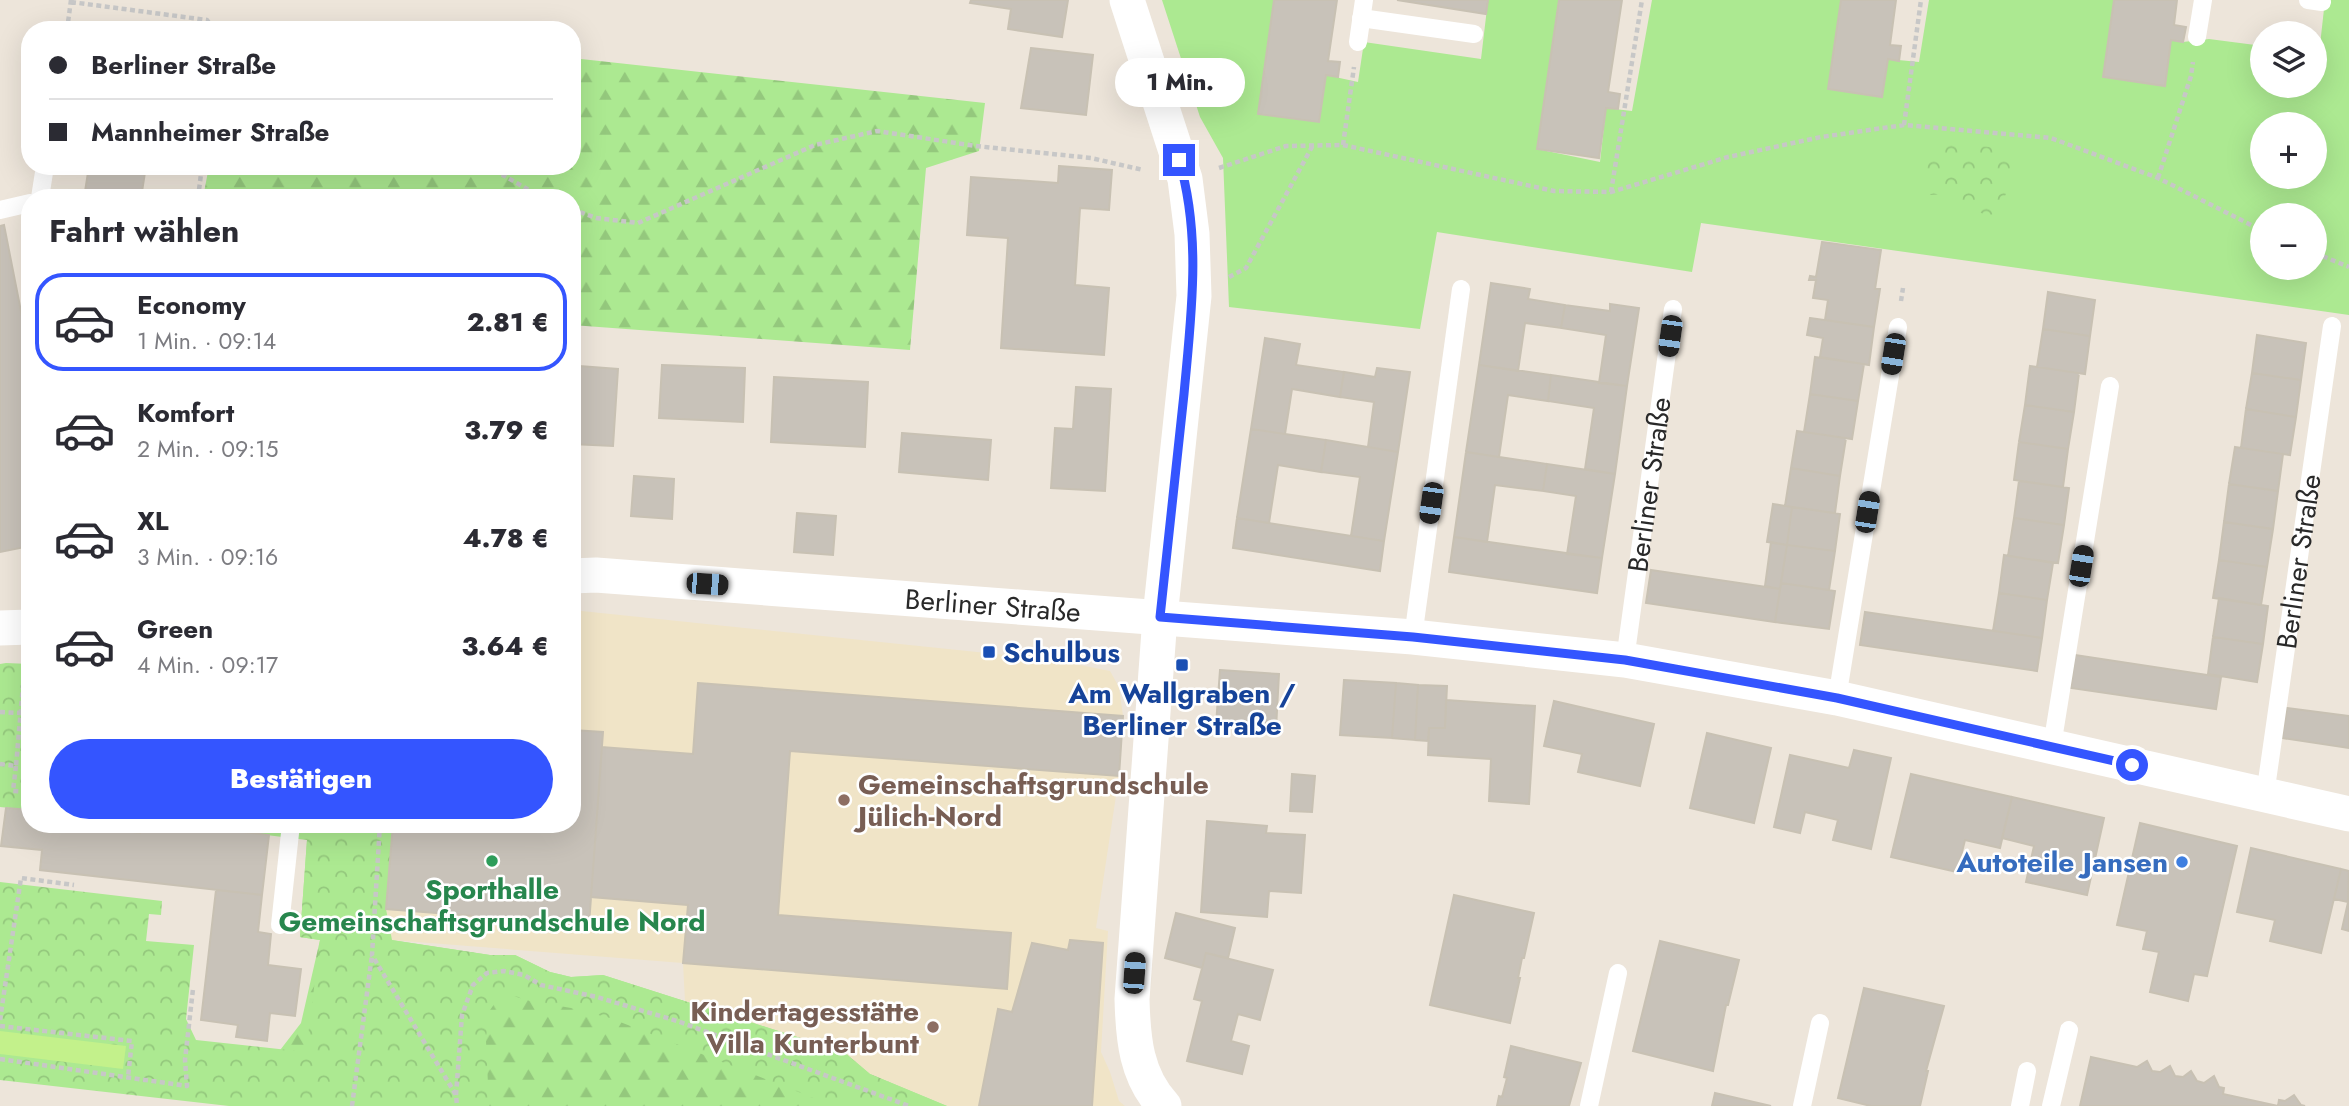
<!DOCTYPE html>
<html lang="de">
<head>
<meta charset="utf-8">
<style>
  body { margin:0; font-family:Jost,sans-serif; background:#f2f2f3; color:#2b2b33; height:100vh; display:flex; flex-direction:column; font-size:26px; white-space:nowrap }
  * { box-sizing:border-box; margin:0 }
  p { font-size:23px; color:#7c7c81 }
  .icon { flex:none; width:38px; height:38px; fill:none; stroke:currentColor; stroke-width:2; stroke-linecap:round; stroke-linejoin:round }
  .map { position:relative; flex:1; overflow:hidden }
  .details { position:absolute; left:21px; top:189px; width:560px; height:644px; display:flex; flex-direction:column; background:#fff; border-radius:28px; box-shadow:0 7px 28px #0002 }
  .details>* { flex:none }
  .hud { position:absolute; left:21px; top:21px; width:560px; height:154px; border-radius:28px; box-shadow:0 7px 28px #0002; display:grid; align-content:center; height:154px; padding:0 28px; background:#fff }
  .fabs { position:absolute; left:2250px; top:21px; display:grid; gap:14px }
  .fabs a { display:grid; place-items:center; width:77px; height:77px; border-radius:50%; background:#fff; box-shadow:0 7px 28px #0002; font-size:35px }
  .end { position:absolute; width:32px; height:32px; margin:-16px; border:9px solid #3455ff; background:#fff; box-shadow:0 0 0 4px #fff }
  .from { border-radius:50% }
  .bubble { position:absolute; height:49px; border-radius:24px; background:#fff; box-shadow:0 7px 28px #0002; font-size:23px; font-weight:800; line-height:49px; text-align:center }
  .car { position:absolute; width:21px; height:42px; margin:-21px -10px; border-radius:9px; box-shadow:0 0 5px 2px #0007; background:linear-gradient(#222 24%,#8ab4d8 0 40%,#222 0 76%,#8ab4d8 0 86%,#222 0) }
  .hud b { display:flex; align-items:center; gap:24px; height:66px; font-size:26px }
  .hud b+b { border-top:2px solid #e1e1e2 }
  .hud i { width:18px; height:18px; background:#2b2b33 }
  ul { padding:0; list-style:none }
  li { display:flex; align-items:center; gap:21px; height:98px; margin:0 14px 10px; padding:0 14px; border:4px solid transparent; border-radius:28px }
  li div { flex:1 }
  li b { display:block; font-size:26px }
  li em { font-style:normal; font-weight:800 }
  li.active { border-color:#3455ff }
  li>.icon { width:63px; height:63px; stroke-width:1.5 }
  h2 { padding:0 28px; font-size:32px; line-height:84px }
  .cta { display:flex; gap:14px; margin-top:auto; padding:14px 28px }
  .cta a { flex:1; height:80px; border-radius:42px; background:#3455ff; color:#fff; font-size:28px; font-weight:800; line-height:80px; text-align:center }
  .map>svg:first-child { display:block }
  .education { fill:#f0e4c7 }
  .grass { fill:#ace991; fill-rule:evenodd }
  .forest { fill:url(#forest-firs) }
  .park { fill:url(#park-crowns) }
  .pitch { fill:#c3f18b }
  .building { fill:#c8c2b9; stroke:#c8c1b3; stroke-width:2 }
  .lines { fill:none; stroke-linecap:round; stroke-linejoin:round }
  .path { stroke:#c7c7c7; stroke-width:4.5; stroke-dasharray:5 3.5; stroke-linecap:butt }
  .lane { stroke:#fff; stroke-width:18 }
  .street { stroke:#fff; stroke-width:35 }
  .route { stroke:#3455ff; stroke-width:9 }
  .transit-dot { fill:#1a4fb4; stroke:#fff; stroke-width:2.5 }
  .education-dot { fill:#8d6e63; stroke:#fff; stroke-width:2.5 }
  .leisure-dot { fill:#2e9e5b; stroke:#fff; stroke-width:2.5 }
  .shop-dot { fill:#3f7fe0; stroke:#fff; stroke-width:2.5 }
  .labels { text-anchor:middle; stroke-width:5; stroke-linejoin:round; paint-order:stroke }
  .street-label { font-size:28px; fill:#292929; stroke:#fff }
  .transit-label { font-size:28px; font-weight:bold; fill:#164399; stroke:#fff; text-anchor:start }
  .education-label { font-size:28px; font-weight:bold; fill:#785e54; stroke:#fff; text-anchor:start }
  .shop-label { font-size:28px; font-weight:bold; fill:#366cbe; stroke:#fff; text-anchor:end }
  .leisure-label { font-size:28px; font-weight:bold; fill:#27864d; stroke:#fff }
</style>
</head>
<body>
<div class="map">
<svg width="2349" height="1106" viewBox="0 0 2349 1106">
  <defs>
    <pattern id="forest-firs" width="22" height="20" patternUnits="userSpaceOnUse" patternTransform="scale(1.75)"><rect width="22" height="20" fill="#ace991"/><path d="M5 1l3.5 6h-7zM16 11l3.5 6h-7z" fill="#94c87d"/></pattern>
    <pattern id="park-crowns" width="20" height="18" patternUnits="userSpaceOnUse" patternTransform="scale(1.75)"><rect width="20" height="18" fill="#ace991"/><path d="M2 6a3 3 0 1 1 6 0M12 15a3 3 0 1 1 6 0" fill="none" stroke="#94c87d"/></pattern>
  </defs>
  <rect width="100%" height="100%" fill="#ede5da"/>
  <path class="education" d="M 572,610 L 1055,660 L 1110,671 L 1119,687 L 1123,716 L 1119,776 L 1096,928 L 1108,931 L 1101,1052 L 1110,1072 L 1119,1101 L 1125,1106 L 947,1106 L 870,1074 L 844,1052 L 685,1001 L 683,963 L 391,940 L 386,909 L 393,824 L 572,824 Z"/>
  <path class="grass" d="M 1162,0 L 1274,0 L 1258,113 L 1319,122 L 1326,75 L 1358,82 L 1364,42 L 1481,59 L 1488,0 L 1559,0 L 1537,149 L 1600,162 L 1606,108 L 1632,111 L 1652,0 L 1841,0 L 1828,89 L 1881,97 L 1888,59 L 1919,62 L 1929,0 L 2114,0 L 2103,77 L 2164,86 L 2171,40 L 2183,42 L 2209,39 L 2263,46 L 2263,86 L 2315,86 L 2315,54 L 2319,54 L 2325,0 L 2349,0 L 2349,315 L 1701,223 L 1692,272 L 1437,232 L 1420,329 L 1229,307 L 1223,158 L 1200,117 ZM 2263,124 L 2315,124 L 2315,177 L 2263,177 ZM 2263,215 L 2315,215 L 2315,268 L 2263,268 Z"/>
  <path class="forest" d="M 234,21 L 315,30 L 233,30 Z
    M 572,58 L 985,103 L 979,151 L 926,168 L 910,350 L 572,325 L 572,198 L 203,198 L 209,166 L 572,166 Z
    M 367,824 L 391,940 L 490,955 L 515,955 L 550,972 L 571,977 L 603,975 L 844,1052 L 870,1074 L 947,1106 L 352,1106 L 257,1080 L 301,1023 L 320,940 L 300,937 L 307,840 L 288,829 Z"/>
  <path class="park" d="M 1925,140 L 1990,147 L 2013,162 L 2007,191 L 1998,214 L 1985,215 L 1946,194 L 1930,195 L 1920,175 Z
    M 6,663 L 30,664 L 30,810 L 0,807 L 0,664 Z
    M 67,824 L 142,824 L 140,833 Z
    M 177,824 L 393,824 L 386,909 L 392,940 L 490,955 L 515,955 L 550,972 L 571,977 L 603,975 L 844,1052 L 870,1074 L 947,1106 L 834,1106 L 610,1018 L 571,1008 L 530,1001 L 510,995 L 497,1000 L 488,1013 L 486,1041 L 489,1106 L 229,1106 L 0,1080 L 0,882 L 162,901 L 161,915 L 149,914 L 146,941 L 194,945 L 186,1019 L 196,1040 L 306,1052 L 320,940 L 300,937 L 307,840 Z"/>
  <path class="pitch" d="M 0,1031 L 126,1046 L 123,1069 L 0,1054 Z"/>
  <path class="building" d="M 971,0 L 1068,0 L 1062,37 L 1008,29 L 1011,9 L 970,3 Z
    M 1274,0 L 1337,0 L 1328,61 L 1340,62 L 1338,77 L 1326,75 L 1319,122 L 1258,114 Z
    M 1397,0 L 1488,0 L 1486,14 Z
    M 1559,0 L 1622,0 L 1608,92 L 1620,94 L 1618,109 L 1606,108 L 1599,158 L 1537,149 Z
    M 1841,0 L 1896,0 L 1890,45 L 1901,46 L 1899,61 L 1888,59 L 1882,97 L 1828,89 Z
    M 2114,0 L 2177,0 L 2174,25 L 2186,27 L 2183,42 L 2171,40 L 2165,86 L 2103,77 Z
    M 1031,48 L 1093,55 L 1086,115 L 1021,108 Z
    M 89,166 L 146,166 L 141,198 L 84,198 Z
    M 1059,166 L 1112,170 L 1109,210 L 1080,208 L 1075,285 L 1109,288 L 1104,355 L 1001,348 L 1008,238 L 967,235 L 971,177 L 1058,183 Z
    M 4,225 L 30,357 L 30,546 L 0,552 L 0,226 Z
    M 1822,242 L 1881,250 L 1875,289 L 1880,289 L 1874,327 L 1825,320 L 1828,300 L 1813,298 L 1816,280 L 1809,280 L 1810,276 L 1816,277 Z
    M 1491,283 L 1530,289 L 1528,299 L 1565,305 L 1561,328 L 1525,323 L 1518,371 L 1479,365 Z
    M 2048,292 L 2095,300 L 2090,336 L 2043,329 Z
    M 1610,304 L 1639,308 L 1627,386 L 1599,383 L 1606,335 L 1561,328 L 1565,305 L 1610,311 Z
    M 1810,318 L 1874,327 L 1869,365 L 1820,357 L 1823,338 L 1807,335 Z
    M 2043,329 L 2090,336 L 2085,374 L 2037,367 Z
    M 2257,335 L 2306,343 L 2301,380 L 2252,373 Z
    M 1265,338 L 1300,344 L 1296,365 L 1344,372 L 1340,397 L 1292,389 L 1285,434 L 1251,429 Z
    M 1815,357 L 1864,364 L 1858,401 L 1810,394 Z
    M 662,365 L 745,368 L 743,422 L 659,418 Z
    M 1479,365 L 1551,375 L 1548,401 L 1508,395 L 1499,457 L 1466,452 Z
    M 579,366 L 618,369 L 613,446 L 572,444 L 572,390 L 577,390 Z
    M 2030,366 L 2079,373 L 2074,412 L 2025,405 Z
    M 1377,368 L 1410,372 L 1398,452 L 1368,447 L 1374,402 L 1340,397 L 1344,372 L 1375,377 Z
    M 2252,373 L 2301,380 L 2296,417 L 2246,409 Z
    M 1551,375 L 1627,386 L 1615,474 L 1585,469 L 1594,408 L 1548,401 Z
    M 774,377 L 868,382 L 865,447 L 771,442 Z
    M 1076,387 L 1111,389 L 1105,491 L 1051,488 L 1055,428 L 1073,429 Z
    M 1810,394 L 1858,401 L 1852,439 L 1804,432 Z
    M 2025,405 L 2074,412 L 2068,449 L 2019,442 Z
    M 2246,409 L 2296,417 L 2290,455 L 2241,448 Z
    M 1251,429 L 1326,440 L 1321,472 L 1278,465 L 1269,523 L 1237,518 Z
    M 1797,431 L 1846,438 L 1840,476 L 1791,468 Z
    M 902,433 L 991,440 L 988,480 L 899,472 Z
    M 1326,440 L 1398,452 L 1384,541 L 1351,536 L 1360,477 L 1321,472 Z
    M 2019,442 L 2068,449 L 2063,487 L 2014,480 Z
    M 2235,447 L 2283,454 L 2278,491 L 2229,484 Z
    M 1466,452 L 1547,464 L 1543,491 L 1495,485 L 1487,542 L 1454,537 Z
    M 1547,464 L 1615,474 L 1602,558 L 1567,554 L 1576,496 L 1543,491 Z
    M 1791,468 L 1840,476 L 1835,513 L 1785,506 Z
    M 634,476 L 674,479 L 672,519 L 631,516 Z
    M 2019,481 L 2069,488 L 2064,525 L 2014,518 Z
    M 2229,484 L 2278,491 L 2273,529 L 2224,522 Z
    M 1773,504 L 1792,507 L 1787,545 L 1767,542 Z
    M 1792,507 L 1840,514 L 1835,551 L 1787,545 Z
    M 797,513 L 836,516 L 833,555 L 794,552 Z
    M 1237,518 L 1384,541 L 1380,571 L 1233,548 Z
    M 2014,518 L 2064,525 L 2058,563 L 2008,556 Z
    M 2224,522 L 2273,529 L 2267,567 L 2219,560 Z
    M 1454,537 L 1602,558 L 1597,593 L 1449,572 Z
    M 1771,542 L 1787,545 L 1780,589 L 1765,586 Z
    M 1787,545 L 1835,551 L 1829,590 L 1781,583 Z
    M 2004,555 L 2053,563 L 2047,600 L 1999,593 Z
    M 2219,560 L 2267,567 L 2261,605 L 2213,598 Z
    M 1651,570 L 1780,589 L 1775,622 L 1646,603 Z
    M 1781,583 L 1835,591 L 1829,629 L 1775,622 Z
    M 1999,593 L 2047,600 L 2042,638 L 1993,631 Z
    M 2219,598 L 2268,606 L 2263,644 L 2213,637 Z
    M 1865,612 L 2042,638 L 2037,671 L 1860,645 Z
    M 2213,637 L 2263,644 L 2257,682 L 2208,674 Z
    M 2075,655 L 2221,677 L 2216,709 L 2071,688 Z
    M 1220,670 L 1279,674 L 1276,729 L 1216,725 Z
    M 1344,680 L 1396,683 L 1392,738 L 1340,735 Z
    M 698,683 L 1123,716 L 1119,776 L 790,751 L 778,915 L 1011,933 L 1007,989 L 683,963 L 688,905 L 591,897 L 602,747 L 693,754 Z
    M 1396,683 L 1418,685 L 1415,740 L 1392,738 Z
    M 1418,685 L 1447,686 L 1445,728 L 1429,728 L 1428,741 L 1415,740 Z
    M 1446,700 L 1535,706 L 1529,804 L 1489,801 L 1491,759 L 1428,755 L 1429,728 L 1445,728 Z
    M 1554,701 L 1654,724 L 1640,786 L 1578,772 L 1582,754 L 1544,746 Z
    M 2287,708 L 2349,716 L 2349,748 L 2282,738 Z
    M 572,730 L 603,732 L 589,925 L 386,909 L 393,824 L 572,824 Z
    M 1707,733 L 1771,748 L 1754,823 L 1690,808 Z
    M 1854,750 L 1891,758 L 1871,849 L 1833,840 L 1838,820 L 1805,812 L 1800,833 L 1774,827 L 1790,755 L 1849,768 Z
    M 1292,774 L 1315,776 L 1312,812 L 1290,811 Z
    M 1911,774 L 2012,797 L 2000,848 L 1965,840 L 1957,872 L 1891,857 Z
    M 2012,797 L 2104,818 L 2087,895 L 2026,882 L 2034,846 L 2002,838 Z
    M 6,808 L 30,810 L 30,824 L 67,824 L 140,833 L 142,824 L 177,824 L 269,835 L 262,895 L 40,870 L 42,850 L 1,846 Z
    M 1207,821 L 1267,826 L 1266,833 L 1305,835 L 1301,893 L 1269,891 L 1267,917 L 1201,912 Z
    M 2140,823 L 2237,846 L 2207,976 L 2194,974 L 2188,1001 L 2150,992 L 2159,952 L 2143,949 L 2147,931 L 2117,925 Z
    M 2251,848 L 2341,869 L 2321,953 L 2270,941 L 2275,920 L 2237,912 Z
    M 2341,869 L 2349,871 L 2348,902 L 2334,899 Z
    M 216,890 L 262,895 L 258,932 L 271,934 L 268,965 L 301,969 L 295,1016 L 270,1013 L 267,1041 L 236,1037 L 238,1025 L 201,1020 Z
    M 1454,895 L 1534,913 L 1524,958 L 1522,958 L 1518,978 L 1520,978 L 1510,1023 L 1430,1005 Z
    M 2349,898 L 2349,931 L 2342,929 Z
    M 1176,913 L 1235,928 L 1228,958 L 1206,953 L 1202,968 L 1165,958 Z
    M 1070,940 L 1103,943 L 1092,1106 L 979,1106 L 998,1009 L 1012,1012 L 1032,943 L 1068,950 Z
    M 1660,941 L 1739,960 L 1728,1005 L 1726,1005 L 1713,1071 L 1633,1051 Z
    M 1206,953 L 1273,970 L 1260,1020 L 1238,1014 L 1231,1041 L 1249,1046 L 1242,1074 L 1187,1061 L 1202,1001 L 1194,999 Z
    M 1864,988 L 1944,1006 L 1926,1071 L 1928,1071 L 1920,1106 L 1871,1106 L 1838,1098 Z
    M 1511,1046 L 1581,1063 L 1569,1106 L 1497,1106 L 1499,1096 L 1502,1097 L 1507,1078 L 1504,1077 Z
    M 2091,1057 L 2137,1067 L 2147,1061 L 2152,1071 L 2160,1072 L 2170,1066 L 2175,1076 L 2183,1077 L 2191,1071 L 2197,1081 L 2204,1083 L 2214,1076 L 2219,1087 L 2224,1088 L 2223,1094 L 2278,1106 L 2279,1100 L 2285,1101 L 2294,1095 L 2301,1105 L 2305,1106 L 2080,1106 Z
    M 1715,1093 L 1771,1106 L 1712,1106 Z"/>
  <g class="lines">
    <path class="path" d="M 71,2 L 207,20 L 214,30
      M 67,30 L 71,0
      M 1904,125 L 1921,0
      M 1343,145 L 1354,67
      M 487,166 L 543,198
      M 1219,168 L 1286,146 L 1343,145 L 1554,191 L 1611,192 L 1728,157 L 1821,137 L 1904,125 L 2051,138 L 2158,178 L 2263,231
      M 2158,178 L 2191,76 L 2193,62
      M 1611,192 L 1642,0
      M 198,198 L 202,166
      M 572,209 L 596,218 L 638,223 L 815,145 L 877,131 L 976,146 L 1091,158 L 1143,170
      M 2315,253 L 2349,267
      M 1229,277 L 1246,268 L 1313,145
      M 1901,301 L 1903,288
      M 0,712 L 21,713
      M 0,764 L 16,766 L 25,663
      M 16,766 L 13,791 L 30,792
      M 380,824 L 372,955 L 456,1095 L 457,1106
      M 0,1020 L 21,878 L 74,885
      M 0,1026 L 132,1041 L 128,1077
      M 0,1059 L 187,1086 L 185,1060 L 193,989
      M 456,1095 L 462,1015 L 473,985 L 487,973 L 504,971 L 524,975 L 541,985 L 597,997 L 677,1021 L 909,1106
      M 352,1106 L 372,955"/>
    <g class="lane">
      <path d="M 2308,0 L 2322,2"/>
      <path d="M 1361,18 L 1474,34"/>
      <path d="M 2197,37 L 2203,0"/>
      <path d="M 1358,42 L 1364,0"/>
      <path d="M 40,198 L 45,166"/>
      <path d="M 0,210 L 30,203"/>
      <path d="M 1413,637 L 1461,289"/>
      <path id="s1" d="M 1625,660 L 1673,309"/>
      <path d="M 1837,698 L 1898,327"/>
      <path d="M 2052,746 L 2110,386"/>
      <path id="s2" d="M 2265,795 L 2332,326"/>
      <path d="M 280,925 L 291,824"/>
      <path d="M 1589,1106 L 1618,973"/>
      <path d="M 1802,1106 L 1820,1023"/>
      <path d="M 2020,1106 L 2027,1071"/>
      <path d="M 2051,1106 L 2069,1030"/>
    </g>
    <g class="street">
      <path d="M 1127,0 L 1185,179 L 1192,234 L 1194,296 L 1160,617 L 1132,999 C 1133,1039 1136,1076 1164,1106"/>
      <path id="s3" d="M 572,576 L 596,575 L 1413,637 L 1625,660 L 1837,698 L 2349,814"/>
      <path d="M 0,628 L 30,627"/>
    </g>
  </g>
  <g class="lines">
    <path class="route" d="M 1179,160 C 1202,237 1191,316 1184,394 C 1176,468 1168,543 1160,617 L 1413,637 L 1625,660 L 1837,698 L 2132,765"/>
  </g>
  <g class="transit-dot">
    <rect x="982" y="645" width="14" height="14" rx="3.5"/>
    <rect x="1175" y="658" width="14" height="14" rx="3.5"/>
  </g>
  <g class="education-dot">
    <circle cx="844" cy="800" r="7"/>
    <circle cx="933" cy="1027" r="7"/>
  </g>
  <circle class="leisure-dot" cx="492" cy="861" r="7"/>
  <circle class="shop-dot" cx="2182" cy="862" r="7"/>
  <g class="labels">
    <g class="street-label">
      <text dy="10" stroke="none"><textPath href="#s1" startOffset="177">Berliner Straße</textPath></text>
      <text dy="10" stroke="none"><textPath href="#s2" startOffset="236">Berliner Straße</textPath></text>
      <text dy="10" stroke="none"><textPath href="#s3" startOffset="422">Berliner Straße</textPath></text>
    </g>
    <g class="transit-label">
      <text x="1003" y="662">Schulbus</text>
      <text x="1182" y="703" text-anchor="middle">Am Wallgraben /<tspan x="1182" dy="32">Berliner Straße</tspan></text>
    </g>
    <g class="education-label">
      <text x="858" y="794">Gemeinschaftsgrundschule<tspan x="858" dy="32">Jülich-Nord</tspan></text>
      <text x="919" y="1021" text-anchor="end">Kindertagesstätte<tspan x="919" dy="32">Villa Kunterbunt</tspan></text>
    </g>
    <g class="shop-label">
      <text x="2168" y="872">Autoteile Jansen</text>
    </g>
    <g class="leisure-label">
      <text x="492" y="899">Sporthalle<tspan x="492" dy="32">Gemeinschaftsgrundschule Nord</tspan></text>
    </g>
  </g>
</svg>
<div class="fabs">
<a><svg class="icon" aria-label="layers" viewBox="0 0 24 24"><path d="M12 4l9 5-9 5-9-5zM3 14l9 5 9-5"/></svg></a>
<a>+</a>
<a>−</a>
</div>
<i class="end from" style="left:2132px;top:765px"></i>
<i class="end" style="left:1179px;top:160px"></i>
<div class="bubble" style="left:1115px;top:58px;width:130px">1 Min.</div>
<i class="car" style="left:1670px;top:336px;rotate:188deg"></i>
<i class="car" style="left:1893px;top:354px;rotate:189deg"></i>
<i class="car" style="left:1431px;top:503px;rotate:188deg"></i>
<i class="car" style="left:1867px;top:512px;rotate:9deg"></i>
<i class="car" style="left:2081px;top:566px;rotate:9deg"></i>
<i class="car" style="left:707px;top:584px;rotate:94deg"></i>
<i class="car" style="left:1134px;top:973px;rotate:4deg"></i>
<div class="hud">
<b><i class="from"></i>Berliner Straße</b>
<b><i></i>Mannheimer Straße</b>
</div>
<section class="details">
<h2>Fahrt wählen</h2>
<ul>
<li class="active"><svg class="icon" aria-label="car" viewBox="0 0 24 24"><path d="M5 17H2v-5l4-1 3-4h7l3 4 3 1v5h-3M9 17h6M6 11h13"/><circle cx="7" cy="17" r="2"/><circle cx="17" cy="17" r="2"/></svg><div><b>Economy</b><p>1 Min. · 09:14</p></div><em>2.81 €</em></li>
<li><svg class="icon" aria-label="car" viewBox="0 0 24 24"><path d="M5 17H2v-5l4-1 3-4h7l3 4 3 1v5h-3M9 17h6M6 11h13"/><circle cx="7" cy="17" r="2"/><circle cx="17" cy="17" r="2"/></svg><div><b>Komfort</b><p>2 Min. · 09:15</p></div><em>3.79 €</em></li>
<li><svg class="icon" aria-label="car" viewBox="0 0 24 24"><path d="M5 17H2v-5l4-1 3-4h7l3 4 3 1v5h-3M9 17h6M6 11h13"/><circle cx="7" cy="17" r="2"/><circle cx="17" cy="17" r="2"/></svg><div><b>XL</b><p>3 Min. · 09:16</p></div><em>4.78 €</em></li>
<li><svg class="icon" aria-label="car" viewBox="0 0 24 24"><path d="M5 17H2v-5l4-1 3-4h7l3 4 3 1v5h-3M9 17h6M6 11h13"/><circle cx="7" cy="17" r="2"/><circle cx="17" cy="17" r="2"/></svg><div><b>Green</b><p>4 Min. · 09:17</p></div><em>3.64 €</em></li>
</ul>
<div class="cta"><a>Bestätigen</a></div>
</section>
</div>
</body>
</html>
